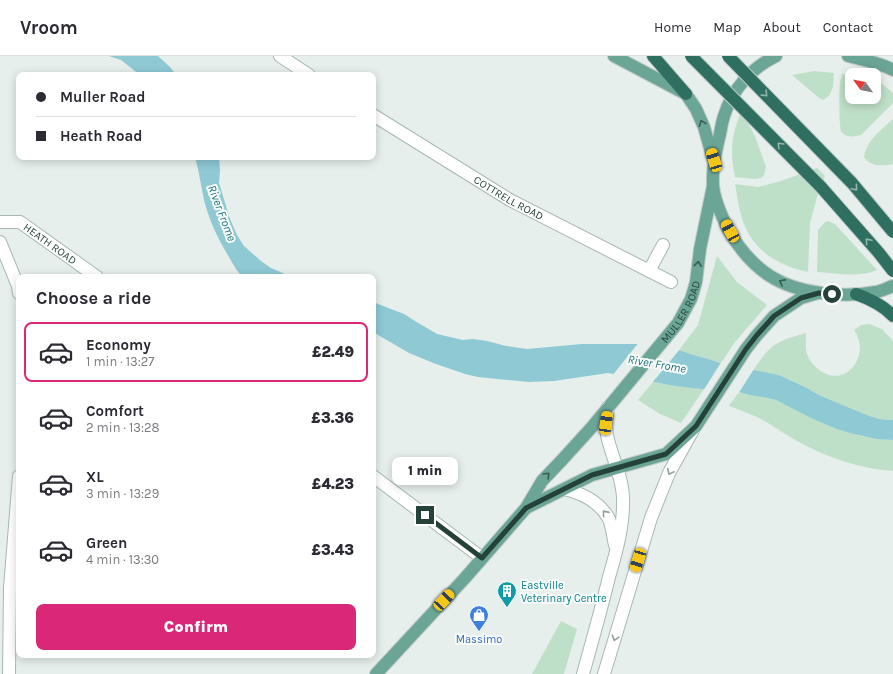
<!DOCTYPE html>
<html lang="en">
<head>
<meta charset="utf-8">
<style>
  body { margin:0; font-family:Karla,sans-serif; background:#f7f7f7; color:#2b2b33; height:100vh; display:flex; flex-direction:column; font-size:15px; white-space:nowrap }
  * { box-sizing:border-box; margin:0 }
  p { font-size:13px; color:#7c7c81 }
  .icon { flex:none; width:22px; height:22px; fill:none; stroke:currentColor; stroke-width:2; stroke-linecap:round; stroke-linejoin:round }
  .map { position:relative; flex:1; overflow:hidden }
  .panel { position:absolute; left:16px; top:218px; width:360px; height:384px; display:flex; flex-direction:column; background:#fff; border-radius:8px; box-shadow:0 2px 10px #0003 }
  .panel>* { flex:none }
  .top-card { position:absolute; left:16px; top:16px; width:360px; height:88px; border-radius:8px; box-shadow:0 2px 10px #0003; display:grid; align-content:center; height:88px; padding:0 20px; background:#fff }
  .needle { width:26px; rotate:303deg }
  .fabs { position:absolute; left:845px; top:12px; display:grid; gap:8px }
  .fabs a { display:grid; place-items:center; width:36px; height:36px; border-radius:8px; background:#fff; box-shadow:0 2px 10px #0003; font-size:20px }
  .end { position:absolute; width:18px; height:18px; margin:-9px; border:5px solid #24423a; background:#fff; box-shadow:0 0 0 2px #fff }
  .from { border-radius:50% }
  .bubble { position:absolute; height:28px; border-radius:8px; background:#fff; box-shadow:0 2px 10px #0003; font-size:13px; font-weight:800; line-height:28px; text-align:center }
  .car { position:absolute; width:12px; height:24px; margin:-12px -6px; border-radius:5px; box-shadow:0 0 3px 1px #0007; background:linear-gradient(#f5c518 24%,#345 0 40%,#f5c518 0 76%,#345 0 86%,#f5c518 0) }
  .top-card b { display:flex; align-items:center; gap:14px; height:38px; font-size:15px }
  .top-card b+b { border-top:1px solid #e1e1e2 }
  .top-card i { width:10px; height:10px; background:#2b2b33 }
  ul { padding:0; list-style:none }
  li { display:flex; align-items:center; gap:12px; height:60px; margin:0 8px 6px; padding:0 12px; border:2px solid transparent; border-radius:8px }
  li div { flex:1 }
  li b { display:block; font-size:15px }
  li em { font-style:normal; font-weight:800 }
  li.current { border-color:#db2777 }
  li>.icon { width:36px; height:36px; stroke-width:1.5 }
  h2 { padding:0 20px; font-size:18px; line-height:48px }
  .primary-button { display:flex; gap:8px; margin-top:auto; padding:8px 20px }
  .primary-button a { flex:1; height:46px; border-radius:8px; background:#db2777; color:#fff; font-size:16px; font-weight:800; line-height:46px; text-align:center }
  header { display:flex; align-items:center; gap:24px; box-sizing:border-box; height:56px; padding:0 20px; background:#fff; border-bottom:1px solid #e1e1e2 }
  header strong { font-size:19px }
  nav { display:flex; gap:22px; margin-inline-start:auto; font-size:14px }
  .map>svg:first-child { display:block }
  .green { fill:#bfe0c8 }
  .water { fill:#8ec9d4 }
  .pier { fill:#e6efeb }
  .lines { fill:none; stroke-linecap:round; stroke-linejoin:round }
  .minor-casing { stroke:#a8b8b2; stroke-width:14 }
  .major-casing { stroke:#c2cac8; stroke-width:14 }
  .highway-casing { stroke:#c2cac8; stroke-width:14 }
  .minor { stroke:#fff; stroke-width:12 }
  .major { stroke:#6aa596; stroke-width:12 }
  .highway { stroke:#2f6f62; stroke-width:12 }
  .highway-bridge-casing { stroke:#c2cac8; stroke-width:14; stroke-linecap:butt }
  .highway-bridge { stroke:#2f6f62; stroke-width:12 }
  .oneway { stroke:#93b5ae }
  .oneway2 { stroke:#365b51 }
  .oneway3 { stroke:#92a09c }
  .route { stroke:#24423a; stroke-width:5 }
  .labels { text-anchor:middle; stroke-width:4; stroke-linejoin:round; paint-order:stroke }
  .street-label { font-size:11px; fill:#24423a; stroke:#f7fbf9 }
  .culture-label { font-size:11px; fill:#0d838f; stroke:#f7fbf9; text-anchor:start }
  .shop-label { font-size:11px; fill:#366cbe; stroke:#f7fbf9 }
  .water-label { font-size:12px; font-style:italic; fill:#1c6f80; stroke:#f7fbf9 }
</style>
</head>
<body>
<header>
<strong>Vroom</strong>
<nav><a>Home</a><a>Map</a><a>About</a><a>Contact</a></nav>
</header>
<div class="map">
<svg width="893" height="618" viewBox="0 0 893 618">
  <rect width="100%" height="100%" fill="#e6efeb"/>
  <path class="green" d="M 814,15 L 834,17 L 833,31 L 829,40 L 823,44 L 819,42 L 792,19 Z
    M 842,18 L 852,19 L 852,41 L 874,41 L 874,24 L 881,27 L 893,37 L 893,47 L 861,79 C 854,81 845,82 841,75 C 839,68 839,35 840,27 C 840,24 842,21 842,18 Z
    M 740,58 L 748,67 L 755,80 L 766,111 L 764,119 L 761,122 L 755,123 L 735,121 C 730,96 731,82 740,58 Z
    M 893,63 L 893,108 C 883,110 870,111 864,101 C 867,84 881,74 893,63 Z
    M 817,112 L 825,120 L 817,141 L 810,167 L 808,216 C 775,209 750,192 741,159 C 738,149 737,138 735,128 L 758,131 L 781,125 Z
    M 828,165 L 835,168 L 877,214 C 859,222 836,217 817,216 L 818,174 L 824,167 Z
    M 717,200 L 737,226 L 767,249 L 735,286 L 721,307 L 679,294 L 698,269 Z
    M 869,268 L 882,273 L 893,285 L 893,364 L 879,363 L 867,359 L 821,340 L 805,331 L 779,319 L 753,315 C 770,288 777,285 806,277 C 806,283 805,292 807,298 C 809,304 813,309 818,313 C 845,335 872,299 854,274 L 861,269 Z
    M 653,326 L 669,329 L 704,333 L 681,367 L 660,358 L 638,344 Z
    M 739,336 C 751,339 763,340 775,344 C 787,348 799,356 811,361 C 839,375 862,381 893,384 L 893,415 C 860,413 826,401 797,385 C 785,378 773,370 761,363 C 751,358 740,354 729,350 Z
    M 561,565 L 577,573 L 564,618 L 532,618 Z"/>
  <path class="water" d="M 109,0 L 158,0 L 170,11 L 176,19 L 140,19 L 121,4 Z
    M 195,101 L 219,101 L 220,114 L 219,127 L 230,163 L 237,179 L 244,190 L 261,205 L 271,212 L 292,221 L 243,221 C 237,216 233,208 229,201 C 218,183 209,164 204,144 C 201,130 199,115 195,101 Z
    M 373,246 L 404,258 L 415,265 L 437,278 L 463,284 L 473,283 L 487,285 L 506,290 L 527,293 L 582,288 L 650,288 L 673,292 L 691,298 L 708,303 L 727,309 L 779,319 L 805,331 L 821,340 L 867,359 L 879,363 L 893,364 L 893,384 L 877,383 L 850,377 L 837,373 L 811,362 L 776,344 L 763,341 L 750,339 L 739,336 L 691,332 L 669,329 L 608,317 L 554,325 L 529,326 L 478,321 L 465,318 L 436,308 L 409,297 L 373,276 Z"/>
  <path class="pier" d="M 639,286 L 651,286 L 674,290 L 681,292 L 652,327 L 612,320 Z
    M 722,305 L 727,307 L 754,313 L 738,338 L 703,335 Z"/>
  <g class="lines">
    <g class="minor-casing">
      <g id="minor">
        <path d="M 280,0 L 309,19"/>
        <path id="s1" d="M 373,59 L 510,144 L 671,226"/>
        <path id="s2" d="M 0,166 L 20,166 L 97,221"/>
        <path d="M 0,186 L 18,230 L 19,237"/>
        <path d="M 649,215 L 663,189"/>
        <path d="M 373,420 L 482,502"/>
        <path d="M 564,433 C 582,437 598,445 608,461 C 612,468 613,481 615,489"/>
        <path d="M 9,618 L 10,532 L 19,420"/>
        <path d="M 583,618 C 592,586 601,554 609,521 C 616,497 624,469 623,443 C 623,421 611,400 607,379 C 605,369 607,360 608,351"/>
        <path d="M 604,618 L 651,462 L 669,417 L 693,374"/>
      </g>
    </g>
    <g class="major-casing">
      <g id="major">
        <path d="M 614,0 L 686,38 L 696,53 L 704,71 L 713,103"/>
        <path d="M 776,0 C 751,12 732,34 724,60 C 722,66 721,72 720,78 C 716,95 712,112 713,129 C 714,142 723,163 729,175 C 739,192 753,209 770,220 C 798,238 843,242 876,236 C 882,235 887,232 893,230"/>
        <path d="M 848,0 C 863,4 879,6 893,14"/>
        <path d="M 526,452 L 592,419 L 666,398 L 696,370 L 746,293 L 757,279 L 774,260 L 801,242 L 818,237"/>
        <path id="s3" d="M 376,618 L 465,522 L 526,452 L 542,425 L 562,404 L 592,371 L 678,267 L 691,243 L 694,233 L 696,226 L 700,193 L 713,130"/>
      </g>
    </g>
    <g class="highway-casing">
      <path id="highway" d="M 653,0 L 686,38
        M 856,238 C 870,243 883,249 893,260"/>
    </g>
    <use href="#minor" class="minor"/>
    <use href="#major" class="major"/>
    <use href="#highway" class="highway"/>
    <g class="highway-bridge-casing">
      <path id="highway-bridge" d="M 691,0 L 821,131 L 879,197 L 893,215
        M 728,0 L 852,127 L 893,176"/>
    </g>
    <use href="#highway-bridge" class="highway-bridge"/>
  </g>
  <defs><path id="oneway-chevron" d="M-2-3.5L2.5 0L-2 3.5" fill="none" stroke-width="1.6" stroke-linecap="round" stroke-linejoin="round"/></defs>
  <g class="oneway">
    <use href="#oneway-chevron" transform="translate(765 38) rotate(46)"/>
    <use href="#oneway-chevron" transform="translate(780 89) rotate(-135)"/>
    <use href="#oneway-chevron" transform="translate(855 132) rotate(49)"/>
    <use href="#oneway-chevron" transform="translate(868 185) rotate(-131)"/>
  </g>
  <g class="oneway2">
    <use href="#oneway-chevron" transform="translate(702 67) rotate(-111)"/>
    <use href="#oneway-chevron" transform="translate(698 208) rotate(-84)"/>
    <use href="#oneway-chevron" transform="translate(782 226) rotate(-152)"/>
    <use href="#oneway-chevron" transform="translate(547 419) rotate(-45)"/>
  </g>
  <g class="oneway3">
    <use href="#oneway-chevron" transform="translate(670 416) rotate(117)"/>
    <use href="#oneway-chevron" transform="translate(605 457) rotate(-129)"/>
    <use href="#oneway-chevron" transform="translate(615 582) rotate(107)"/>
  </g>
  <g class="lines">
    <path class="route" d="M 425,459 L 482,502 L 526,452 L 592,419 L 666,398 L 696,370 L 746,293 L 757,279 L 774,260 L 801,242 L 819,237 L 832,238"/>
  </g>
  <defs>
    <g id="building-pin" transform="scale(1)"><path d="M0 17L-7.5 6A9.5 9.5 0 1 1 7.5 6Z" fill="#0f9aa8" stroke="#f7fbf9"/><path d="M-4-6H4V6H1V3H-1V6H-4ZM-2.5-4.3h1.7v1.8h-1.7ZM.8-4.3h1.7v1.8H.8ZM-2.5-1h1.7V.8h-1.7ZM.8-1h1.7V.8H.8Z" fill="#fff"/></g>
    <g id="shop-pin" transform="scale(1)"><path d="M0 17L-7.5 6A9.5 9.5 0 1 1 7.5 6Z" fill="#3f7fe0" stroke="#f7fbf9"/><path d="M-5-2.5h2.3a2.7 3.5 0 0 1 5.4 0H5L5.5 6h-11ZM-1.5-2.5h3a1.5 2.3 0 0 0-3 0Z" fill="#fff"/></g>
  </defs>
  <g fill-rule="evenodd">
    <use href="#building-pin" x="507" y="535"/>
    <use href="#shop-pin" x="479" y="559"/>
  </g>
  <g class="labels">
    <g class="street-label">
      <text dy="4" stroke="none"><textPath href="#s1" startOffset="159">COTTRELL ROAD</textPath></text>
      <text dy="4" stroke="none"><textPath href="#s2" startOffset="57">HEATH ROAD</textPath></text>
      <text dy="4" stroke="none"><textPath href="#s3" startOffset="475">MULLER ROAD</textPath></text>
    </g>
    <g class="culture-label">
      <text x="521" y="533">Eastville<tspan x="521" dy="13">Veterinary Centre</tspan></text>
    </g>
    <g class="shop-label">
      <text x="479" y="587">Massimo</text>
    </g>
    <g class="water-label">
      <text transform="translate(222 157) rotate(69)" y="4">River Frome</text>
      <text transform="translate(657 308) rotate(10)" y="4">River Frome</text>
    </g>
  </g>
</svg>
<div class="fabs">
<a><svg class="needle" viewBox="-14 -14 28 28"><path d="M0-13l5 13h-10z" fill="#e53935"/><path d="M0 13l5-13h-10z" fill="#7c7c81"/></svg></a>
</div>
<i class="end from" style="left:832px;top:238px"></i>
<i class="end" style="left:425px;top:459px"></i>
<div class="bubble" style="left:392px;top:401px;width:66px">1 min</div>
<i class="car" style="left:714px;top:104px;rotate:343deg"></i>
<i class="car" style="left:730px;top:175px;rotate:331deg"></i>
<i class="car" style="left:606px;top:367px;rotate:8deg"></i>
<i class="car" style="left:638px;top:504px;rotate:197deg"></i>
<i class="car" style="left:444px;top:544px;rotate:43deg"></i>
<div class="top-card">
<b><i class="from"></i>Muller Road</b>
<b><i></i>Heath Road</b>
</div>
<section class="panel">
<h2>Choose a ride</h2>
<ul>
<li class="current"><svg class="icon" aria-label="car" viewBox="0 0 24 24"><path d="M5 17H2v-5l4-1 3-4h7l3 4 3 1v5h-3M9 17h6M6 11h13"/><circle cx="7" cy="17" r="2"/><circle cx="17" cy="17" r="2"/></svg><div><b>Economy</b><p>1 min · 13:27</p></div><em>£2.49</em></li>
<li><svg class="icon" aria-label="car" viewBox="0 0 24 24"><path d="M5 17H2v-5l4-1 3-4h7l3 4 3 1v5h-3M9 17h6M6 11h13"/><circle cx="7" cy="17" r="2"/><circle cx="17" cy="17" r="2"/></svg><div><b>Comfort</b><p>2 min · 13:28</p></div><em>£3.36</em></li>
<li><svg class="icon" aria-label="car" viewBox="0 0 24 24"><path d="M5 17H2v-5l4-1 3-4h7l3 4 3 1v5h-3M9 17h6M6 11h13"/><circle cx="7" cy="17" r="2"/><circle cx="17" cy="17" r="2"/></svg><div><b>XL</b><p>3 min · 13:29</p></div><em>£4.23</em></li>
<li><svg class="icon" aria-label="car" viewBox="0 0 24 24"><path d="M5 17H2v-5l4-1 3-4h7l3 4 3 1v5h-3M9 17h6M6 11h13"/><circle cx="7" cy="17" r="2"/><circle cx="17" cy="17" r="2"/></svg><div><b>Green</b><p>4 min · 13:30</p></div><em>£3.43</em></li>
</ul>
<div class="primary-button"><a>Confirm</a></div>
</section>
</div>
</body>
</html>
